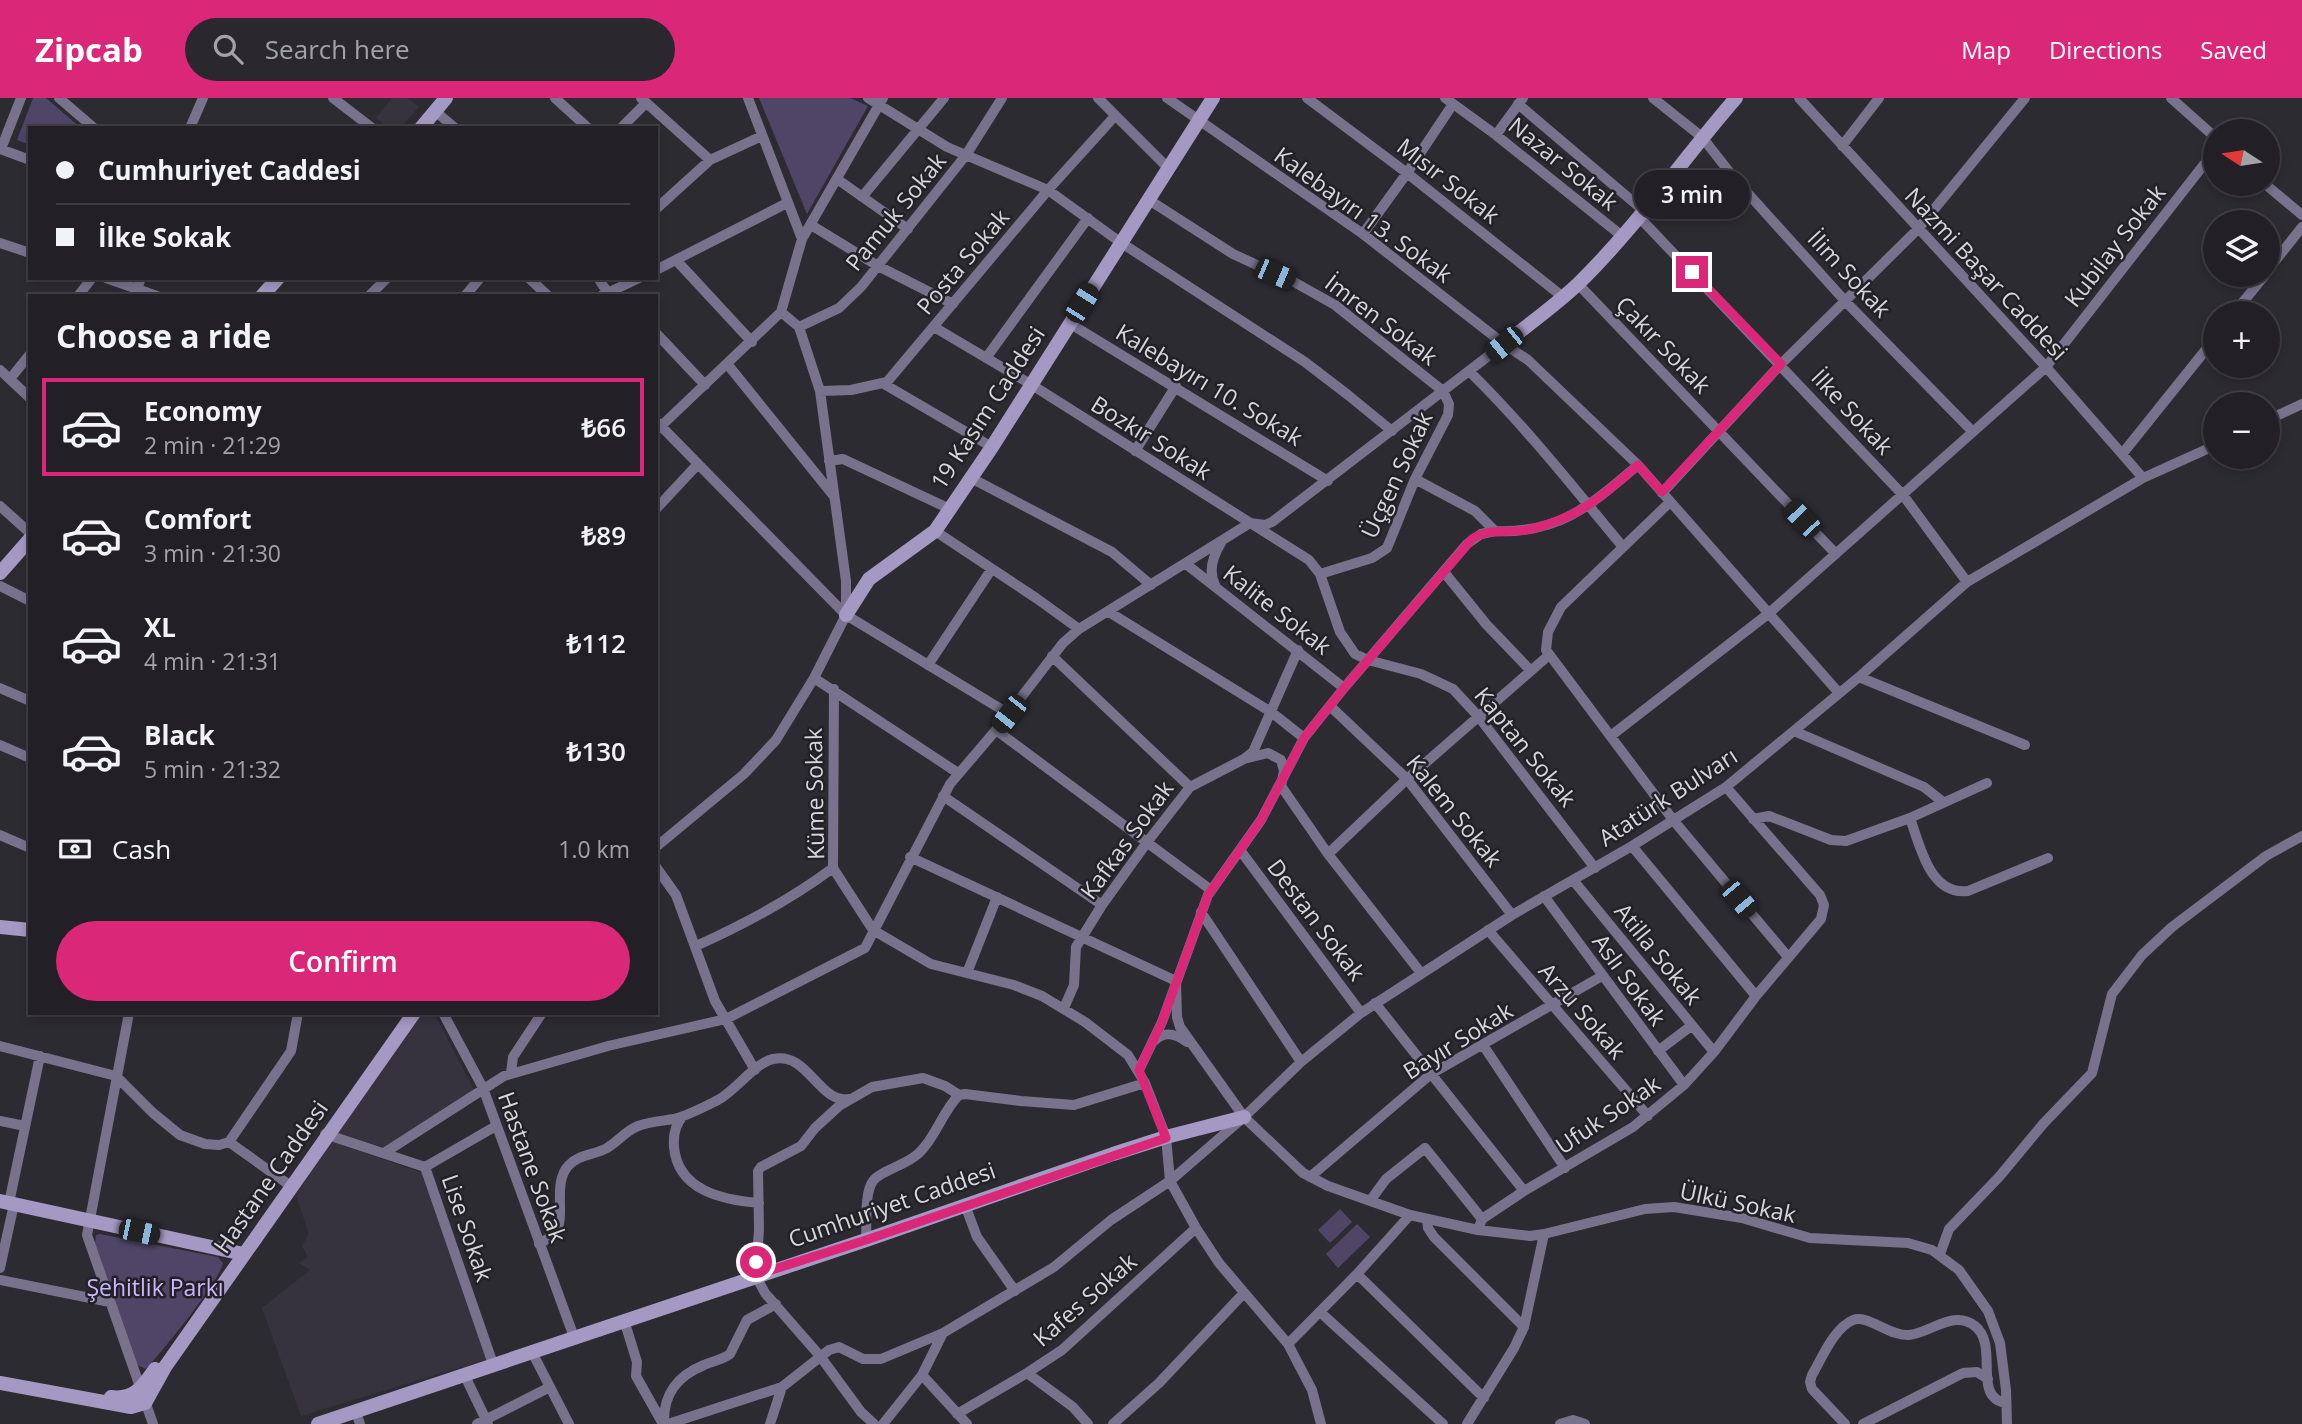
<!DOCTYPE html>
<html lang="en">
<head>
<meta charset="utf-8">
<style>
  body { margin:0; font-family:"Open Sans",sans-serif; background:#2a282e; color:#f1f3f6; height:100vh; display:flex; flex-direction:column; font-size:26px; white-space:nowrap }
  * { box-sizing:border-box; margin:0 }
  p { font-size:23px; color:#a2a3a7 }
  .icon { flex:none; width:38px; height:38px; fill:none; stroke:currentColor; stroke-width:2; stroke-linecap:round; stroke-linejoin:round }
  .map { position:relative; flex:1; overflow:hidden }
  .sheet { position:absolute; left:28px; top:196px; width:630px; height:721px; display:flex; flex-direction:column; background:#222026; border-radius:0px; box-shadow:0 4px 10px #0003,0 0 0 2px #3f3e43 }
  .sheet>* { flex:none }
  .guide { position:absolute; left:28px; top:28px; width:630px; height:154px; border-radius:0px; box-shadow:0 4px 10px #0003,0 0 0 2px #3f3e43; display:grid; align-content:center; height:154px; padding:0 28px; background:#222026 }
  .needle { width:46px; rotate:282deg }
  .tools { position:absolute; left:2203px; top:21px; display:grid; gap:14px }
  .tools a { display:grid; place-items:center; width:77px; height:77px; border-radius:50%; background:#222026; box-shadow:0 4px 10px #0003,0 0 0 2px #3f3e43; font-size:35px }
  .end { position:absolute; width:32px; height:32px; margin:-16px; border:9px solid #db2777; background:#fff; box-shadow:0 0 0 4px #fff }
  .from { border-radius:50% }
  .bubble { position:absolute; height:49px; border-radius:24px; background:#222026; box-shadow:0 4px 10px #0003,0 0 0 2px #3f3e43; font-size:23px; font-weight:600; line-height:49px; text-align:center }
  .car { position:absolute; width:21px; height:42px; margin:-21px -10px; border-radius:9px; box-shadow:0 0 5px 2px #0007; background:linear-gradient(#222 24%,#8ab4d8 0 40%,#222 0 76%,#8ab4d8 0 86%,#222 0) }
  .guide b { display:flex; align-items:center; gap:24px; height:66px; font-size:26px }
  .guide b+b { border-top:2px solid #3f3e43 }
  .guide i { width:18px; height:18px; background:#f1f3f6 }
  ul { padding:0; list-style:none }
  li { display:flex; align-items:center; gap:21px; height:98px; margin:0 14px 10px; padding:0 14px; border:4px solid transparent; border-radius:0px }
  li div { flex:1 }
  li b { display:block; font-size:26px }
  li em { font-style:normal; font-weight:600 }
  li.selected { border-color:#db2777 }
  li>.icon { width:63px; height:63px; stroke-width:1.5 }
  h2 { padding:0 28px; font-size:32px; line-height:84px }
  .pay { display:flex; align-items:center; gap:18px; height:77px; padding:0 28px; font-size:26px }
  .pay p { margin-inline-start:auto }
  .cta { display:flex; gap:14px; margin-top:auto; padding:14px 28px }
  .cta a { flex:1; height:80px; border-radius:42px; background:#db2777; color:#fff; font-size:28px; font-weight:600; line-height:80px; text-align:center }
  header { display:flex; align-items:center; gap:42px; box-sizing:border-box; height:98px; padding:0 35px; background:#db2777; color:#fff }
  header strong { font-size:33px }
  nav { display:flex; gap:38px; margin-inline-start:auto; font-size:24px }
  .search { width:490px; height:63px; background:#2a282e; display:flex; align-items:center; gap:18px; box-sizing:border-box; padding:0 24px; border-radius:38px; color:#a2a3a7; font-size:26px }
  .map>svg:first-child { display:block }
  .built { fill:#36333f }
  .green { fill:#4f4566 }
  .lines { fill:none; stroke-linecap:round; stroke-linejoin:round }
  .street { stroke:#79728c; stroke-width:10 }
  .secondary { stroke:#a499c2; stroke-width:14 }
  .route { stroke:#db2777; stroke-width:9 }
  .labels { text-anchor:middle; stroke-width:5; stroke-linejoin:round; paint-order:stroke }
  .street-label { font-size:23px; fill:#d7d6db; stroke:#232128 }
  .park-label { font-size:23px; fill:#cab7fa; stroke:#232128 }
</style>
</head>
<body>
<header>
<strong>Zipcab</strong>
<div class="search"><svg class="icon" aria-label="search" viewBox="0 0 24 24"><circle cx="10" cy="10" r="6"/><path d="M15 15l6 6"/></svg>Search here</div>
<nav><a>Map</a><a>Directions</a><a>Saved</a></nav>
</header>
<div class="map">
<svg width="2302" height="1326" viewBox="0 0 2302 1326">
  <rect width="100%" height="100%" fill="#2d2b32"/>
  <path class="built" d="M 392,0 L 407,0 L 419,9 L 400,30 L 389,30 L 376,20 Z
    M 417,915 L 434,915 L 474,992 L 386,1050 L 336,1035 Z
    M 331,1043 L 422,1075 L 488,1261 L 301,1318 L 262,1210 L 310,1172 L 299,1165 L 308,1159 L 302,1148 L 309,1136 L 296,1097 Z"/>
  <path class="green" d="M 33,0 L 46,0 L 81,30 L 30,30 L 30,47 L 17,42 Z
    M 759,0 L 850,0 L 868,8 L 807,116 Z
    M 1340,1111 L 1352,1124 L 1330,1145 L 1318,1132 Z
    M 1357,1126 L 1370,1139 L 1338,1170 L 1326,1156 Z
    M 100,1136 L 218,1159 L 223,1165 C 220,1183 161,1255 146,1271 L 137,1267 L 95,1146 L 96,1137 Z"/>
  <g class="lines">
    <path class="street" d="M 59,0 L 94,30
      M 333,0 L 372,30
      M 555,0 L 588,30
      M 641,0 L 710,62
      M 748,0 L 802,141
      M 868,0 L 947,49 L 1048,92 L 1120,144 L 1305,264 L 1348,297 L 1392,333
      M 1098,0 L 1168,70
      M 1167,0 L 1363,136 L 1504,246 L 1528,262 L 1638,367 L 1839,595
      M 1307,0 L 1407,75 L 1563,199
      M 1445,0 L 1496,37 L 1622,138
      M 1653,0 L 1702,39 L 1734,80 L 1846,204 L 1973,334
      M 1799,0 L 2046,269 L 2143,380
      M 2171,0 L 2216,40
      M 1518,6 L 1644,113
      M 435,13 L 455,30
      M 190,30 L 203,0
      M 621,30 L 646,5
      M 1496,37 L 1523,0
      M 1842,48 L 1879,0
      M 0,51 L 30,62
      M 1,51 L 21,0
      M 837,81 L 908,131
      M 2265,86 L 2302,117
      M 862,99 L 944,0
      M 1149,102 L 1233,156 L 1294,184 L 1335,207 L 1443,293 L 1449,306 L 1448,317 L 1415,381 L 1387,450 L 1372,460 L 1320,476
      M 656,111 L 710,62 L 762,38
      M 1639,119 L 1903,397 L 1967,484
      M 811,127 L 878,168 L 953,206
      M 1363,136 L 1407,75 L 1453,6
      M 0,145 L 30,155
      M 676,162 L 752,244
      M 656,172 L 787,105
      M 2268,172 L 2302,129
      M 106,180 L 157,198
      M 529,180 L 548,198
      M 598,180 L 608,195
      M 1578,186 L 1836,456
      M 137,191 L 141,180
      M 78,198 L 92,180
      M 369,198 L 387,180
      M 465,198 L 480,180
      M 601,198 L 639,180
      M 2234,215 L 2265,177
      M 1069,225 L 1328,383
      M 799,229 L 839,210 L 861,189 L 966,57 L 1002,0
      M 934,229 L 1032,287 L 1309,462 L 1320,476 L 1340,534 L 1355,556 L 1368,562 L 1421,576 L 1453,591 L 1478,618 L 1595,770
      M 656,235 L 705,287
      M 986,260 L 1088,120
      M 728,267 L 833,397
      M 0,272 L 30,300
      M 1470,274 C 1526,329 1573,389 1623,449
      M 10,281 L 30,256
      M 884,286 L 992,349
      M 820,293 L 851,292 L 887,284 L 1048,92 L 1115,18
      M 2268,322 L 2302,306
      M 656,323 L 846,517 L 1009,616
      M 658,331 L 781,214 L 802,141 L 883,0
      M 1135,353 L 1176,288
      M 2123,355 L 2216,239
      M 829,363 L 843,361 L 950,411
      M 971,380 L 1112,454 L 1151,487
      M 1415,381 L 1475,413 L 1495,433 C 1560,436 1592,406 1638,367
      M 1662,395 L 1781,266 L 1918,131 L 2025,0
      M 1670,404 L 1561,509 L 1548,534 L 1546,552 L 1674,723 L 1788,859
      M 0,408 L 30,435
      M 656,411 L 697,367
      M 935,433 L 1036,500 L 1079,531
      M 1186,466 L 1344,590
      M 1444,474 L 1486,526 L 1531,573
      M 1215,487 C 1208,473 1213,458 1221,445
      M 0,488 L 30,503
      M 1109,514 L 1271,614 L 1304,640
      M 1052,558 L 1190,689
      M 928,567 L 991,472
      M 1859,579 L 2025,647
      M 814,580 L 958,675
      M 0,590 L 30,603
      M 834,591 L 833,770 L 873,832 L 931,866 L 1014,887 L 1042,898 L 1085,924 L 1128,957 L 1145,985 L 1166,1039 L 1170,1083 L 1196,1130 L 1219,1165 L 1288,1246 L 1312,1292 L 1321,1326
      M 1330,608 L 1407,681 L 1512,817
      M 996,632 L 1211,792
      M 1794,633 L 1924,689 L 1943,704
      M 1612,637 L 1768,516 L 2046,269 L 2216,51
      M 0,647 L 30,660
      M 1248,660 L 1268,655 L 1281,662 L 1284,673 L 1281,688 L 1328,756 L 1421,875
      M 943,698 L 1102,807
      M 1910,720 C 1920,748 1930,798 1968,793 L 2048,760
      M 1753,721 L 1769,718 L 1831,742 L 1846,743 L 1910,720 L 1987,685
      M 0,737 L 30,750
      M 1632,748 L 1756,898
      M 656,749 L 744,676 L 776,642 L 814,580 L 846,517 L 846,483 L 820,293 L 799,229 L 781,214
      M 1240,752 L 1361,915
      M 1328,756 L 1407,681 L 1549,557
      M 910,759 L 1176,883 L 1177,919 L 1180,929 L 1244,1019 L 1303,1075 L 1328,1088 L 1410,1117 L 1478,1132 L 1530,1138 L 1544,1136 L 1645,1111 L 1674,1109 L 1742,1120 L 1810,1140 L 1908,1145 L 1932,1152 L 1959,1172 L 1988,1213 L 2000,1245 L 2006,1292 L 2007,1326
      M 656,769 L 676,797 L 715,903 L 755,972
      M 1573,782 L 1714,954
      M 1544,798 L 1684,987
      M 1201,814 L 1301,964
      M 1488,832 L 1648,1018
      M 696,848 C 745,826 790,802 833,770
      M 967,875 L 997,799
      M 1375,905 L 1524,1093
      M 1064,910 L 1074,887 L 1076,849 L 1102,807 L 1148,743 L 1190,689 L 1244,661 L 1253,654 L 1298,552
      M 129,915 L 87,1137 L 153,1326
      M 443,915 L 483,990 L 574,1239
      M 1154,943 C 1165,932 1176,936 1187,944
      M 1483,947 L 1565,1070
      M 0,948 L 116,978 L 153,1015 L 180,1037 L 205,1046 L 219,1047 L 229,1044 L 288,1086
      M 1658,953 L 1691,928
      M 1139,972 L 1162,924 L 1208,797 L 1261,722 L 1304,640 L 1344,590 L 1467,446 L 1481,436 L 1495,433
      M 511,975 L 513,959 L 542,915
      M 683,1018 C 675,1027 673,1038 674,1049 C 678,1093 723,1102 759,1105
      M 0,1023 L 25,1028
      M 325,1036 L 425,1069 L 493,1266
      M 229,1044 L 291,953 L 298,915
      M 384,1055 L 504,978 L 608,948 L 726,921 L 865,850 L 950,686 L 996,632 L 1063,545 L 1079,531 L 1250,425 L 1265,427 L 1272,424 L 1504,246
      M 425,1069 L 496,1028
      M 1310,1079 L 1431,976 L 1602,878
      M 1370,1103 L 1386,1081 L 1425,1050 L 1482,1121
      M 9,1105 L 40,958
      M 965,1107 L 977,1139 L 1015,1193
      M 1427,1122 L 1428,1130 L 1434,1139 L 1524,1229
      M 1478,1132 L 1482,1121 L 1524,1093 L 1633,1029 L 1684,987 L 1714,954 L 1756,898 L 1821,821 L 1824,807 L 1820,797 L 1726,689
      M 866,1142 C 867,1127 864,1095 873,1083 C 880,1073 907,1067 919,1055 C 936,1039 942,1014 959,997 L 965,996 L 1021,1003 L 1074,1007 L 1145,985
      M 539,1146 C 544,1143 552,1139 556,1133 C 566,1118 552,1084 569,1067 C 579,1056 595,1057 607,1050 C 618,1044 625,1033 638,1028 C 649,1024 662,1023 674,1021 C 689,1017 704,1009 718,1002 C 736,992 755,965 773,961 C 808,953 819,1006 849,1001
      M 1940,1156 L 1949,1131 L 1999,1079 L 2043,1026 L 2092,975 L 2112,896 L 2142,857 L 2172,829 L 2266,758 L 2302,738
      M 0,1170 L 14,1106
      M 1357,1176 L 1484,1300
      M 0,1182 L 110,1204
      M 1320,1214 L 1443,1326
      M 624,1222 L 637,1264 L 636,1278 L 663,1326
      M 1288,1246 L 1357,1176 L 1410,1117
      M 532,1254 L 569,1326
      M 1027,1275 L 1073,1309 L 1088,1326
      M 464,1276 L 488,1326
      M 922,1277 L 967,1326
      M 356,1314 L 360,1326
      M 957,1316 L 1027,1275 L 1062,1252 L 1196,1130
      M 477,1326 L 550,1289
      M 664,1326 C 663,1296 677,1278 704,1267 C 713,1263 722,1262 730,1256 L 747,1222 L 776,1206
      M 668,1326 L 782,1289 L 829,1252 L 839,1249 L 863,1261 L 881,1261 L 943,1235 L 1054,1169 L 1111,1122 L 1170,1083 L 1244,1019 L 1301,964 L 1361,915 L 1512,817 L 1632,748 L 1726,689 L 1859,579 L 1967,484 L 2143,380 L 2216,347
      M 770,1326 L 782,1289
      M 874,1326 L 861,1314 L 820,1258 L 765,1195 L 758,1182 L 756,1172 L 759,1132 L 758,1073 L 761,1069 L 801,1048 L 815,1030 L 839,1008 L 872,989 L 923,980 L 945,988 L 959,997
      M 883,1326 L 922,1277 L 943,1235
      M 1113,1326 L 1159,1285 L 1243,1196
      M 1467,1326 L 1514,1250 L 1524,1229 L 1544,1136
      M 1560,1326 L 1573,1322 L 1585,1326
      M 1845,1326 L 1812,1291 L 1810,1284 L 1812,1277 C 1822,1260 1834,1230 1853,1222 C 1867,1216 1891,1239 1909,1237 C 1931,1235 1953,1211 1975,1228 C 2000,1248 1971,1299 2006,1305
      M 1863,1326 L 1963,1275 L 1977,1274 L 1988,1281"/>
    <path class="secondary" d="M 421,30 L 446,0
      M 262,198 L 278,180
      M 1504,246 C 1529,226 1556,207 1579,185 C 1637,128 1683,61 1736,0
      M 0,475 L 30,441
      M 846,517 L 869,481 L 935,433 L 992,349 L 1213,0
      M 0,829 L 30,832
      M 0,1103 L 239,1155
      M 0,1285 L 131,1309 L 145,1305 L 165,1269 L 414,915
      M 111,1299 C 135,1302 143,1288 155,1271
      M 318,1326 L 866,1142 L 1113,1056 L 1166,1039 L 1244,1019"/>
  </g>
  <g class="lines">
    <path class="route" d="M 756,1164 L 756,1177 L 866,1142 L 1166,1040 L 1139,972 L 1162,924 L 1208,797 L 1261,722 L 1304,640 L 1344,590 L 1472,441 C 1490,429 1510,436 1531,431 C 1579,420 1602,398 1638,367 L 1662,394 L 1781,266 L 1692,174"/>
  </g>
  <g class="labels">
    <g class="street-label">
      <text transform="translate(1563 66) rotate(39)" y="8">Nazar Sokak</text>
      <text transform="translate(1448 83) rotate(38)" y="8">Mısır Sokak</text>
      <text transform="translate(896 114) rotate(-51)" y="8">Pamuk Sokak</text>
      <text transform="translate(1363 117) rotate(36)" y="8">Kalebayırı 13. Sokak</text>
      <text transform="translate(2115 148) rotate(-52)" y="8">Kubilay Sokak</text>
      <text transform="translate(963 164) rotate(-50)" y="8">Posta Sokak</text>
      <text transform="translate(1849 176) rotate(47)" y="8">İlim Sokak</text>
      <text transform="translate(1986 176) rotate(47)" y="8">Nazmi Başar Caddesi</text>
      <text transform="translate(1381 222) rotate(37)" y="8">İmren Sokak</text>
      <text transform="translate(1663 247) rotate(46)" y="8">Çakır Sokak</text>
      <text transform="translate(1209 287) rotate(31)" y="8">Kalebayırı 10. Sokak</text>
      <text transform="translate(988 310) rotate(-57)" y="8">19 Kasım Caddesi</text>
      <text transform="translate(1852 314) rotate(47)" y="8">İlke Sokak</text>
      <text transform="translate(1151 340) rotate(32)" y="8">Bozkır Sokak</text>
      <text transform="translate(1397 377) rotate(-65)" y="8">Üçgen Sokak</text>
      <text transform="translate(1277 512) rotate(38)" y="8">Kalite Sokak</text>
      <text transform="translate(1525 649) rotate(51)" y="8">Kaptan Sokak</text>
      <text transform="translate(815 696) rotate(-91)" y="8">Küme Sokak</text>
      <text transform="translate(1668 699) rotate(-33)" y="8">Atatürk Bulvarı</text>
      <text transform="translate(1454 713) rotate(51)" y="8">Kalem Sokak</text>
      <text transform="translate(1127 742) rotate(-54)" y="8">Kafkas Sokak</text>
      <text transform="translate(1316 822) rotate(53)" y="8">Destan Sokak</text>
      <text transform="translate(1658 856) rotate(51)" y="8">Atilla Sokak</text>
      <text transform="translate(1629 882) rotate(54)" y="8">Aslı Sokak</text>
      <text transform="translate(1582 913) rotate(49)" y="8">Arzu Sokak</text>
      <text transform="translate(1458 943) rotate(-32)" y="8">Bayır Sokak</text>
      <text transform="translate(1608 1017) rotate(-34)" y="8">Ufuk Sokak</text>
      <text transform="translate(532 1069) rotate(70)" y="8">Hastane Sokak</text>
      <text transform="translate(271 1079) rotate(-55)" y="8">Hastane Caddesi</text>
      <text transform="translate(1738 1105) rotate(12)" y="8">Ülkü Sokak</text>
      <text transform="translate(892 1107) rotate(-19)" y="8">Cumhuriyet Caddesi</text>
      <text transform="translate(467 1130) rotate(71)" y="8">Lise Sokak</text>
      <text transform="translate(1085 1202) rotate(-41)" y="8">Kafes Sokak</text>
    </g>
    <g class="park-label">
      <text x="155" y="1198">Şehitlik Parkı</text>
    </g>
  </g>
</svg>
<div class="tools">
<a><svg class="needle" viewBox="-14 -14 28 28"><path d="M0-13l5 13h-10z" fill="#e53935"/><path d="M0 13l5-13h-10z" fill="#a2a3a7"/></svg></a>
<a><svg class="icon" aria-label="layers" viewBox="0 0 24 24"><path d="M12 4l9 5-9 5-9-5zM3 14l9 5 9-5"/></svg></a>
<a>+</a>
<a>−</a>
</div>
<i class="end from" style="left:756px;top:1164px"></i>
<i class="end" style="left:1692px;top:174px"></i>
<div class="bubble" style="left:1634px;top:72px;width:116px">3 min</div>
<i class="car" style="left:1275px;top:176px;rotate:113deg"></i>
<i class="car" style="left:1082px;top:205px;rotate:32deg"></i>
<i class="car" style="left:1504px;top:246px;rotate:231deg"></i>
<i class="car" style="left:1802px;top:421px;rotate:316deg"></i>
<i class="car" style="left:1009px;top:616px;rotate:218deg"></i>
<i class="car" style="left:1739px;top:801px;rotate:140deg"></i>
<i class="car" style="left:139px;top:1134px;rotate:102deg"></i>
<div class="guide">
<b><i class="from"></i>Cumhuriyet Caddesi</b>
<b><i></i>İlke Sokak</b>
</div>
<section class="sheet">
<h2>Choose a ride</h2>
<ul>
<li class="selected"><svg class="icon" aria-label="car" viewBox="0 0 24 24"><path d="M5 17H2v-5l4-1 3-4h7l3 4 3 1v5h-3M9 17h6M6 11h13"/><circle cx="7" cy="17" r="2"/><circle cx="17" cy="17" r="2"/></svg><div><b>Economy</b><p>2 min · 21:29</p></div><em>₺66</em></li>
<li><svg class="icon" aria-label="car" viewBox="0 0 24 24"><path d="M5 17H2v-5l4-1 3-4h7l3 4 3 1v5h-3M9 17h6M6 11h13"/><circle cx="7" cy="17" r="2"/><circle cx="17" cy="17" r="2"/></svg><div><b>Comfort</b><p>3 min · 21:30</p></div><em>₺89</em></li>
<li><svg class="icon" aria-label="car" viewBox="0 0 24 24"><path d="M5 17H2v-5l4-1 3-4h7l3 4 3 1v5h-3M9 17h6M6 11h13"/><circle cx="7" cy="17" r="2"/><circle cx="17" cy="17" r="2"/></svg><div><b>XL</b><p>4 min · 21:31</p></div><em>₺112</em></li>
<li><svg class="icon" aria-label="car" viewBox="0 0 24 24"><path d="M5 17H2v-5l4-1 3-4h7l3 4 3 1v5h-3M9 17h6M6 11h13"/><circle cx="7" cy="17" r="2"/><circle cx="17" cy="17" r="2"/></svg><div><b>Black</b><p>5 min · 21:32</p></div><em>₺130</em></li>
</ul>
<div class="pay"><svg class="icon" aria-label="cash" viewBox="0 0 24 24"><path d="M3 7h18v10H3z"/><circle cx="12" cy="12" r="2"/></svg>Cash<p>1.0 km</p></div>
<div class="cta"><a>Confirm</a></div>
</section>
</div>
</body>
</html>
